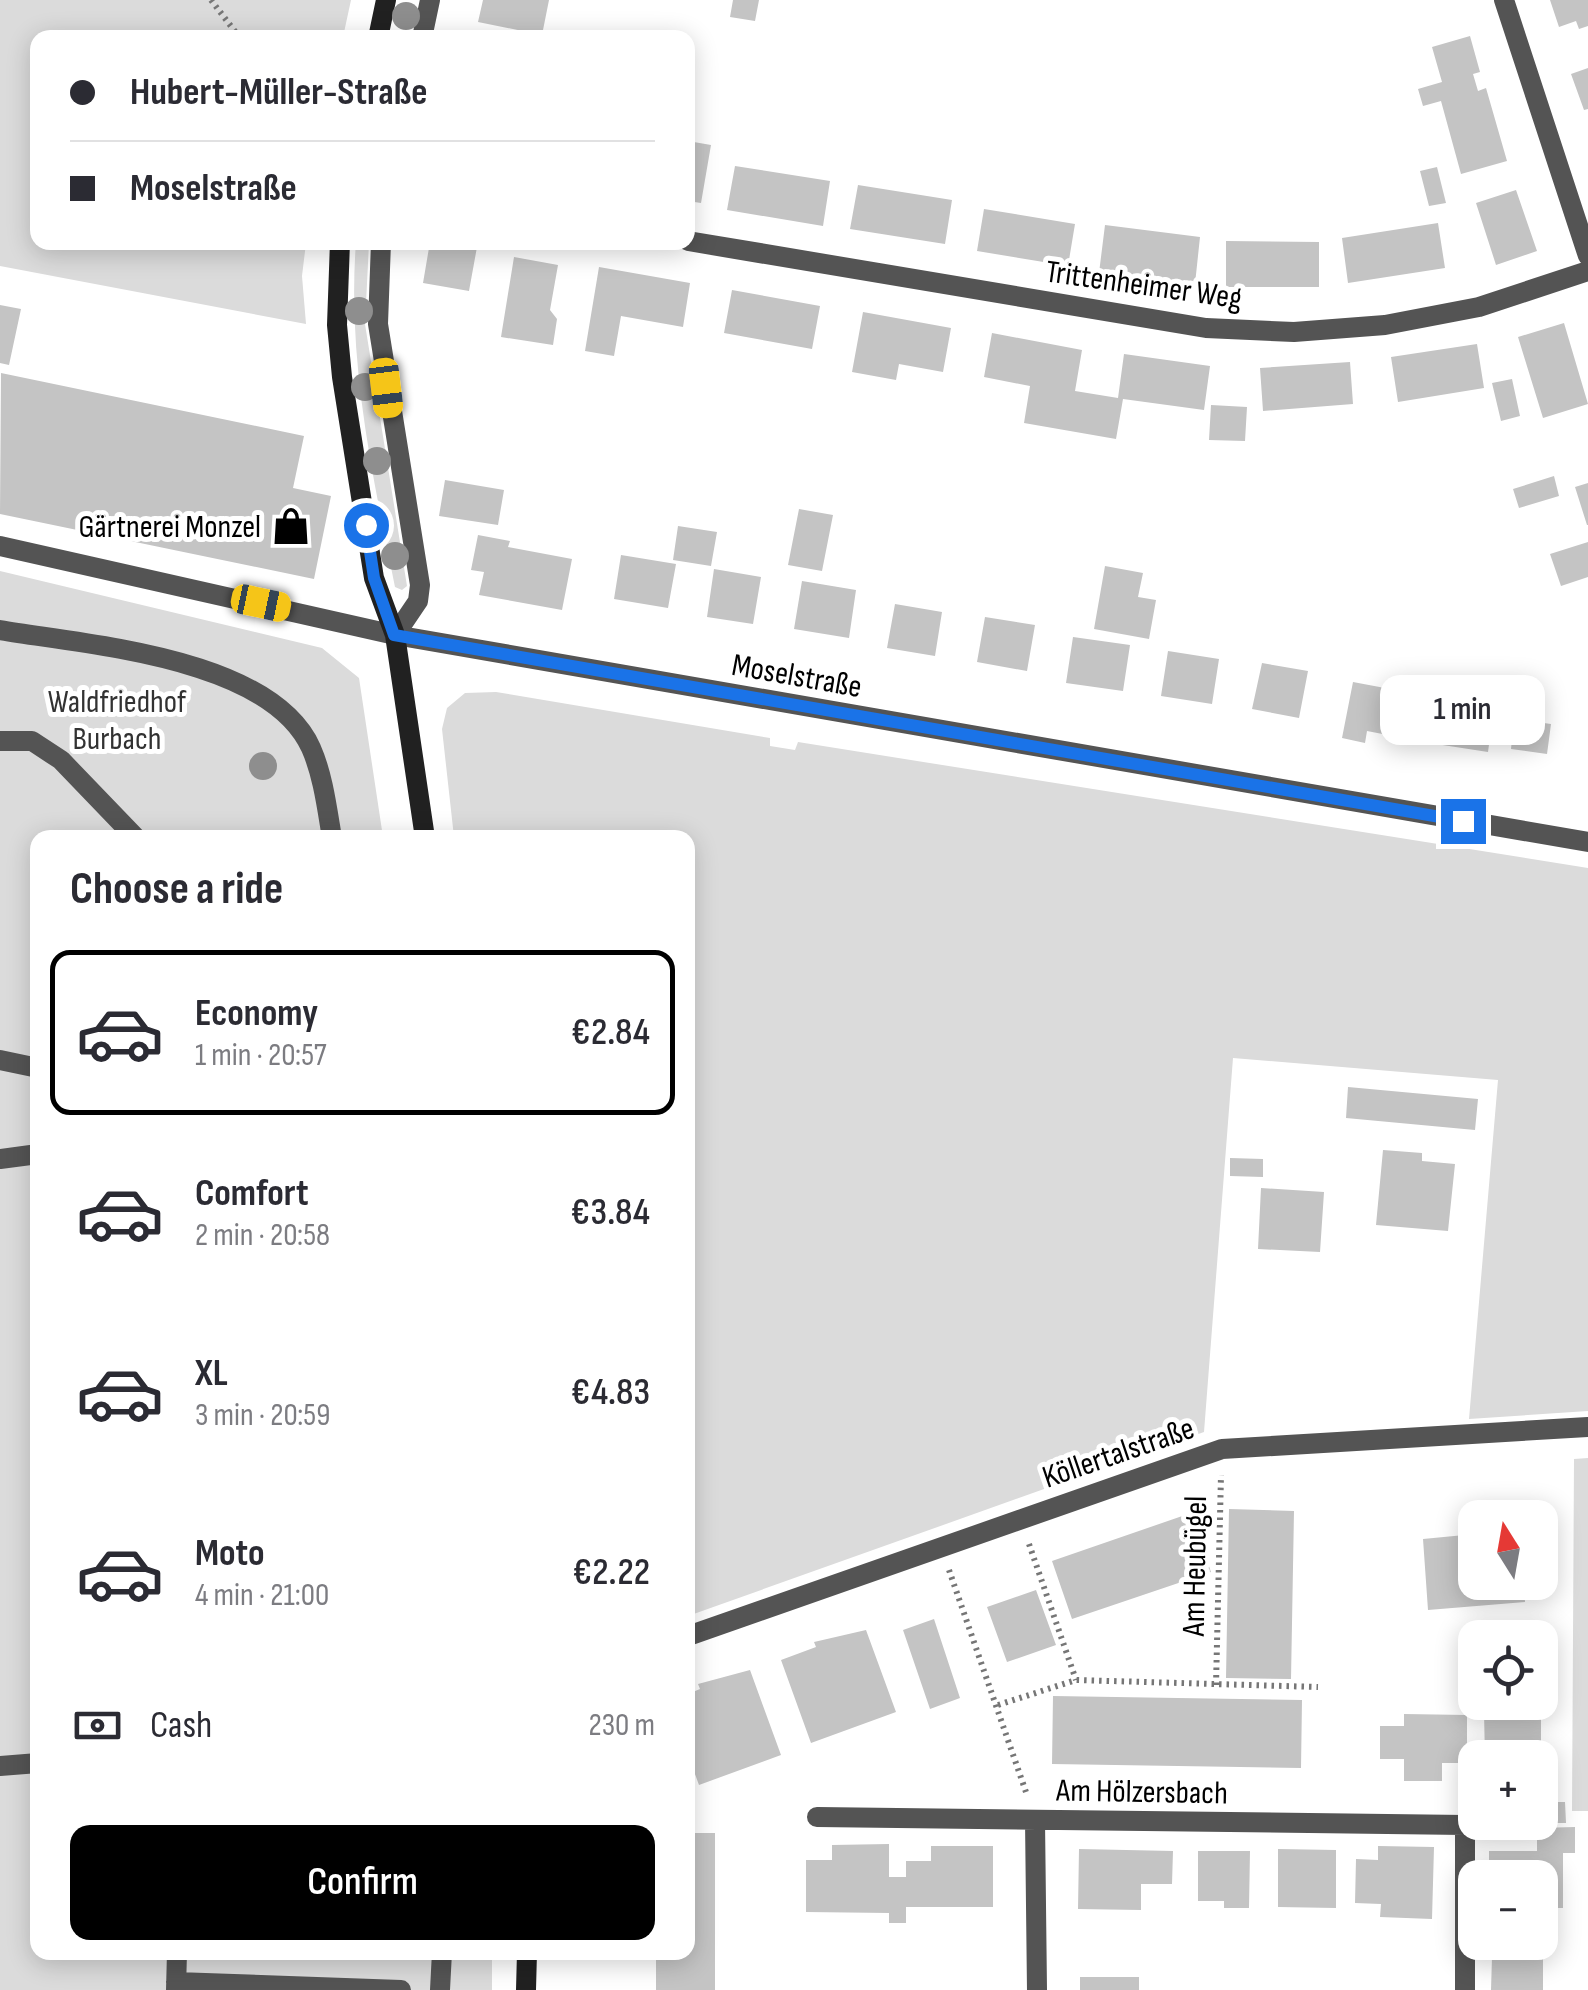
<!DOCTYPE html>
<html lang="en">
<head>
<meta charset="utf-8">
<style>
  body { margin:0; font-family:"Sofia Sans Condensed",sans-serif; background:#f7f7f7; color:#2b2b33; height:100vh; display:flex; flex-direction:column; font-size:38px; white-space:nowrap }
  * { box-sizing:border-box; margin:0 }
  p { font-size:32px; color:#7c7c81 }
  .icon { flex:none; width:55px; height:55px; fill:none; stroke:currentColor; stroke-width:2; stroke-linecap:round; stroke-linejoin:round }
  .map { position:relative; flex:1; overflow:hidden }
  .drawer { position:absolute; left:30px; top:830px; width:665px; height:1130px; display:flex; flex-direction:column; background:#fff; border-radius:20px; box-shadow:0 5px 25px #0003 }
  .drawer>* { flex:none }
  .hud { position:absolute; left:30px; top:30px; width:665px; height:220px; border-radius:20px; box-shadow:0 5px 25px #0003; display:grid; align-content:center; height:220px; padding:0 40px; background:#fff }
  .needle { width:65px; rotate:349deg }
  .tools { position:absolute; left:1458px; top:1500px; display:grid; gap:20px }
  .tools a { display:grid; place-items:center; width:100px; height:100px; border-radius:20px; background:#fff; box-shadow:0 5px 25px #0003; font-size:50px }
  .end { position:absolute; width:45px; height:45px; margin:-22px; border:12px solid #1a73e8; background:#fff; box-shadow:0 0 0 5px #fff }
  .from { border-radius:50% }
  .bubble { position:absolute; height:70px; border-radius:20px; background:#fff; box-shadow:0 5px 25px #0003; font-size:32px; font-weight:600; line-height:70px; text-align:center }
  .car { position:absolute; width:30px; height:60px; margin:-30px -15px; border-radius:12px; box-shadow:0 0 8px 2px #0007; background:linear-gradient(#f5c518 24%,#345 0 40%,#f5c518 0 76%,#345 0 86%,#f5c518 0) }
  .hud b { display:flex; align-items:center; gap:35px; height:95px; font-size:38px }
  .hud b+b { border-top:2px solid #e1e1e2 }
  .hud i { width:25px; height:25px; background:#2b2b33 }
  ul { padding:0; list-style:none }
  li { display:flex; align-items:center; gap:30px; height:165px; margin:0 20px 15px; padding:0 20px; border:5px solid transparent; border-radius:20px }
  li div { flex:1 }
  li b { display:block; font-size:38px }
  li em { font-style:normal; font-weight:600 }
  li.selected { border-color:#000 }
  li>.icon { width:90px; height:90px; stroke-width:1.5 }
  h2 { padding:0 40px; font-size:45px; line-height:120px }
  .pay { display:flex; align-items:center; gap:25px; height:110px; padding:0 40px; font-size:38px }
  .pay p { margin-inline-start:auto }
  .action { display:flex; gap:20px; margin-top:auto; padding:20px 40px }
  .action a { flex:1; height:115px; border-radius:20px; background:#000; color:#fff; font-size:40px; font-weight:600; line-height:115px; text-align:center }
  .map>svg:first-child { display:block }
  .green { fill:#dbdbdb }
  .building { fill:#c4c4c4 }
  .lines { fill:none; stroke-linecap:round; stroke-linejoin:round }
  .path { stroke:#767676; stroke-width:6; stroke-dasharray:2.5 5; stroke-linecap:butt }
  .service { stroke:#545454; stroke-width:20 }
  .minor { stroke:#545454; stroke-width:20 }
  .secondary { stroke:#212121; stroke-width:20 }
  .tree { fill:#8e8e8e }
  .route { stroke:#1a73e8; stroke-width:12 }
  .labels { text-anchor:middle; stroke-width:10; stroke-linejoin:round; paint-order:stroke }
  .street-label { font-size:32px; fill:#000; stroke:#fff }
  .poi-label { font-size:32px; fill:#000; stroke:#fff; text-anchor:end }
  .park-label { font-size:32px; fill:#323232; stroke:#fff }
</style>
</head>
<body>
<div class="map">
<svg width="1588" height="1990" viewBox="0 0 1588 1990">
  <rect width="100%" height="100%" fill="#fff"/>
  <path class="green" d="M 0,0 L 351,0 L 343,37 L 38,38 L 38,242 L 306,243 L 302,276 L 306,324 L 0,266 Z
    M 356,242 L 369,243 L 365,324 L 407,586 L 402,590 L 395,587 C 372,473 347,359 356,242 Z
    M 0,571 L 322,648 L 359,678 L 383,837 L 38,838 L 38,1952 L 492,1953 L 492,1990 L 0,1990 Z
    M 496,692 L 770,738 L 770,746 L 795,750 L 798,742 L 1588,868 L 1588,1411 L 1469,1419 L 1498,1080 L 1233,1058 L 1204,1432 L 688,1616 L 688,838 L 454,837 L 442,729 L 447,708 L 465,693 Z
    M 1588,1458 L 1588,1811 L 1572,1811 L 1574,1459 Z"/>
  <path class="building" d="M 483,0 L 549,0 L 542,35 L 478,22 Z
    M 733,0 L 759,0 L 755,21 L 730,17 Z
    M 1550,0 L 1588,0 L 1588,26 L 1579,29 L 1576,21 L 1559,27 Z
    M 1470,36 L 1480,72 L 1473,74 L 1478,91 L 1486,88 L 1507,161 L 1461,174 L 1441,101 L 1423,106 L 1418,89 L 1442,82 L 1432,47 Z
    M 1588,68 L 1588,109 L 1584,110 L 1571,74 Z
    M 688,141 L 711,145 L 701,203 L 688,201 Z
    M 735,166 L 830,181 L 823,226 L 727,210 Z
    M 1437,167 L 1446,203 L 1429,206 L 1420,171 Z
    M 858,185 L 952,200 L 945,244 L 850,229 Z
    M 1516,190 L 1537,251 L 1496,265 L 1476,203 Z
    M 984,209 L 1075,224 L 1068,266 L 977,251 Z
    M 1438,223 L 1445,268 L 1348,283 L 1342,238 Z
    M 1105,225 L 1200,237 L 1195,284 L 1099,273 Z
    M 1226,241 L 1319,242 L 1319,287 L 1226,287 Z
    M 430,242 L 477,247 L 469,291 L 423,283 Z
    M 514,257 L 558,265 L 550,310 L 557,319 L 553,345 L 501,337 Z
    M 599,267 L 690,283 L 683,327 L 621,316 L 614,356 L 585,351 Z
    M 732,290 L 820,306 L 812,349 L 724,333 Z
    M 0,305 L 21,309 L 9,365 L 0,363 Z
    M 863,312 L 951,328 L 943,372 L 899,364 L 896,380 L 852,372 Z
    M 1564,323 L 1588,404 L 1543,418 L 1518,337 Z
    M 992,333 L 1082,350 L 1075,391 L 1118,398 L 1124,354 L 1210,366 L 1204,410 L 1123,399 L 1116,439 L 1024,423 L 1030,386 L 984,377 Z
    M 1477,344 L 1484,388 L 1398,402 L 1391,357 Z
    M 1350,362 L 1353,404 L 1263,411 L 1260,368 Z
    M 1,373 L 304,436 L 293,488 L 331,496 L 314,579 L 0,514 Z
    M 1512,379 L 1520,416 L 1501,421 L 1492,383 Z
    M 1211,405 L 1247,407 L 1245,441 L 1209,440 Z
    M 1554,476 L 1559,496 L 1519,508 L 1513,489 Z
    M 445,480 L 504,490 L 498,525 L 439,516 Z
    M 1588,483 L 1588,525 L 1587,525 L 1575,487 Z
    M 799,509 L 833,515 L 822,571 L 788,565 Z
    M 678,526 L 717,532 L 711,566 L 673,560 Z
    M 478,535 L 510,541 L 508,547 L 572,559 L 562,610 L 479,595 L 484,572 L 471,570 Z
    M 1588,542 L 1588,577 L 1561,586 L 1550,554 Z
    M 621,555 L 676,564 L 668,608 L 614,599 Z
    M 1105,566 L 1143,573 L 1138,597 L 1156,600 L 1149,639 L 1094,629 Z
    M 714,569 L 761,577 L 753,624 L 707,617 Z
    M 802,581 L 856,590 L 849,638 L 794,629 Z
    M 895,604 L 942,612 L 935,656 L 887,648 Z
    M 985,617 L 1035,625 L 1027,671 L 977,662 Z
    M 1073,637 L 1130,645 L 1123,691 L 1066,683 Z
    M 1168,651 L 1219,659 L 1212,704 L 1161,696 Z
    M 1262,663 L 1308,671 L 1299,718 L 1252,709 Z
    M 1353,682 L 1406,692 L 1398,737 L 1367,731 L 1365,743 L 1342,738 Z
    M 1444,699 L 1494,707 L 1488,752 L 1436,744 Z
    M 1514,719 L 1551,724 L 1547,754 L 1511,749 Z
    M 1348,1087 L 1478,1099 L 1475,1130 L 1346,1118 Z
    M 1383,1150 L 1422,1153 L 1422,1161 L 1455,1164 L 1448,1231 L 1376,1225 Z
    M 1230,1158 L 1263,1159 L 1263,1177 L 1230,1176 Z
    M 1261,1188 L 1324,1192 L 1320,1252 L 1258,1249 Z
    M 1229,1509 L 1294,1511 L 1291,1679 L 1226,1678 Z
    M 1191,1513 L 1211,1572 L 1072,1619 L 1052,1561 Z
    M 1475,1534 L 1475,1582 L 1524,1582 L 1525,1602 L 1428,1610 L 1423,1539 Z
    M 1036,1590 L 1056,1645 L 1007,1662 L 987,1607 Z
    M 934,1619 L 960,1698 L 930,1709 L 903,1630 Z
    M 866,1630 L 896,1712 L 811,1743 L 781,1660 L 816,1647 L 814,1642 Z
    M 750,1670 L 781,1755 L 699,1785 L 688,1755 L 688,1694 L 700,1689 L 698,1684 Z
    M 1053,1696 L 1302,1700 L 1301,1768 L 1052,1764 Z
    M 1541,1711 L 1541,1758 L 1485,1758 L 1484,1712 Z
    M 1404,1714 L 1467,1715 L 1467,1763 L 1442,1763 L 1442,1781 L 1404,1781 L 1404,1759 L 1380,1759 L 1380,1726 L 1404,1726 Z
    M 1540,1802 L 1565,1802 L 1566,1823 L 1540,1823 Z
    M 1575,1827 L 1575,1853 L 1563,1853 L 1563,1908 L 1540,1908 L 1540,1878 L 1489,1878 L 1489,1851 L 1537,1851 L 1537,1828 Z
    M 688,1833 L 715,1833 L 715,1990 L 656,1990 L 656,1952 L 688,1952 Z
    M 889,1844 L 889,1877 L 906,1877 L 906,1861 L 931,1861 L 931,1846 L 993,1846 L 993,1907 L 906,1907 L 906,1923 L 889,1923 L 889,1913 L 806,1912 L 806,1860 L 832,1860 L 832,1845 Z
    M 1378,1846 L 1434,1847 L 1432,1919 L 1380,1917 L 1381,1904 L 1355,1903 L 1356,1859 L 1378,1860 Z
    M 1079,1849 L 1173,1851 L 1172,1884 L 1141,1884 L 1141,1910 L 1078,1909 Z
    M 1278,1849 L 1336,1850 L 1336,1908 L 1278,1907 Z
    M 1198,1851 L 1250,1851 L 1249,1908 L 1224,1908 L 1224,1901 L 1198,1901 Z
    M 1492,1957 L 1543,1957 L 1543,1990 L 1491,1990 Z
    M 1080,1977 L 1139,1977 L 1139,1990 L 1080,1990 Z"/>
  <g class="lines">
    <path class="path" d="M 211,0 L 240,38
      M 1029,1544 L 1076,1680
      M 949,1570 L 1027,1795
      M 1216,1685 L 1221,1475
      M 998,1705 L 1076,1680 L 1318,1687"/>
    <path class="service" d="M 0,546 L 395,635
      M 0,630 C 87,645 270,657 311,748 C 323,775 327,808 332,838
      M 0,741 L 32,741 L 61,760 L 136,838
      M 0,1060 L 38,1068
      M 0,1159 L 38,1154
      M 0,1766 L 38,1763
      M 176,1982 L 401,1990
      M 176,1990 L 177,1952
      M 440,1990 L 442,1952"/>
    <path class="minor" d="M 1504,0 L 1588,256
      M 422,38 L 430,0
      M 688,241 L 1206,328 L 1294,332 L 1385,325 L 1479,307 L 1588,271
      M 381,242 L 378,324 L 420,585 L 418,601 L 395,635 L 1588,842
      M 688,1636 L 1222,1449 L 1588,1427
      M 817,1817 L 1465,1825 L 1465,1990
      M 1035,1820 L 1037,1990"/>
    <path class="secondary" d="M 378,38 L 386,0
      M 340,242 L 337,325 L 342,377 L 374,578 L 395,635 L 425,838
      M 526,1990 L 527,1952"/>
  </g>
  <g class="tree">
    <circle cx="406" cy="16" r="14"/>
    <circle cx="359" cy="311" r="14"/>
    <circle cx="365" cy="387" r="14"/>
    <circle cx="377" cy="461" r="14"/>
    <circle cx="395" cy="556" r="14"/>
    <circle cx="263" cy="766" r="14"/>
  </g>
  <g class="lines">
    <path class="route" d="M 366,525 L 374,578 L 394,635 L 1463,821"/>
  </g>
  <defs>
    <g id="shop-bare" transform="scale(3)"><path d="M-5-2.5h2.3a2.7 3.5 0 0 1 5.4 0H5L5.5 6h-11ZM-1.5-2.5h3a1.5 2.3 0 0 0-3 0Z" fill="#000" stroke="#fff" stroke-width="2.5" paint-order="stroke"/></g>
  </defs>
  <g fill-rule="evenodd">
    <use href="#shop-bare" x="291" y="526"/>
  </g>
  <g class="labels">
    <g class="street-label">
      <text transform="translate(1144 284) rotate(8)" y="11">Trittenheimer Weg</text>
      <text transform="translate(797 675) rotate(10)" y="11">Moselstraße</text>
      <text transform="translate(1118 1452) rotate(-19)" y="11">Köllertalstraße</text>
      <text transform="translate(1194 1566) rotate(-89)" y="11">Am Heubügel</text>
      <text transform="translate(1142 1791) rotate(1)" y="11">Am Hölzersbach</text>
    </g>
    <g class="poi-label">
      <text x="261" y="537">Gärtnerei Monzel</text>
    </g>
    <g class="park-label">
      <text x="117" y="712">Waldfriedhof<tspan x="117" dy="37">Burbach</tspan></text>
    </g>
  </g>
</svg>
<div class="tools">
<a><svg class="needle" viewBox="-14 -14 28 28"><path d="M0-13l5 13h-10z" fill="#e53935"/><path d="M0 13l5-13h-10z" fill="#7c7c81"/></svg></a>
<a><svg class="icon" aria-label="locate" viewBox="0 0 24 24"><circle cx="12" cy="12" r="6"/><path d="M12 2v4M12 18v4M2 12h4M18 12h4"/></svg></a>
<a>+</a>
<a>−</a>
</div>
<i class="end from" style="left:366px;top:525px"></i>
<i class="end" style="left:1463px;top:821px"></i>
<div class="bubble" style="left:1380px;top:675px;width:165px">1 min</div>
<i class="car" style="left:386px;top:388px;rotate:173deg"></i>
<i class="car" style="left:261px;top:603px;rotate:102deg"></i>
<div class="hud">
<b><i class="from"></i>Hubert-Müller-Straße</b>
<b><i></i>Moselstraße</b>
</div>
<section class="drawer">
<h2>Choose a ride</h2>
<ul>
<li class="selected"><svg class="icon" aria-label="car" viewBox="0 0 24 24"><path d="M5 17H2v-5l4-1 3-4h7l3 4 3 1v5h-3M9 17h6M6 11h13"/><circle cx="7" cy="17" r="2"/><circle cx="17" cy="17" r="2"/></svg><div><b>Economy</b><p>1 min · 20:57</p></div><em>€2.84</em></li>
<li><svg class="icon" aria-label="car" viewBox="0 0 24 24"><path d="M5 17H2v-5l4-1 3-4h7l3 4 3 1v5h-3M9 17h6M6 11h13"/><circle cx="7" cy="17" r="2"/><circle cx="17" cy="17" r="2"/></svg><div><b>Comfort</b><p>2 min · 20:58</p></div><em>€3.84</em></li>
<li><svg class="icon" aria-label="car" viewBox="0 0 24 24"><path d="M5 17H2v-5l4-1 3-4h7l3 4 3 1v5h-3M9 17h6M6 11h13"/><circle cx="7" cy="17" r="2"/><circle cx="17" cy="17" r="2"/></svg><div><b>XL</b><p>3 min · 20:59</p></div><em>€4.83</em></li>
<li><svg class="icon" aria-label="car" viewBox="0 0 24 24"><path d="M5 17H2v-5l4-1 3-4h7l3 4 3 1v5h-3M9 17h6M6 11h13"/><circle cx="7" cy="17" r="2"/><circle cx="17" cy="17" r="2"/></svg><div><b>Moto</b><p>4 min · 21:00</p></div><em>€2.22</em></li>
</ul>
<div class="pay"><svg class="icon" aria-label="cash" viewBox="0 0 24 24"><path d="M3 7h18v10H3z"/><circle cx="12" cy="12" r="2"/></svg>Cash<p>230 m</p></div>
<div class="action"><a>Confirm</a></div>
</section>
</div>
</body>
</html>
